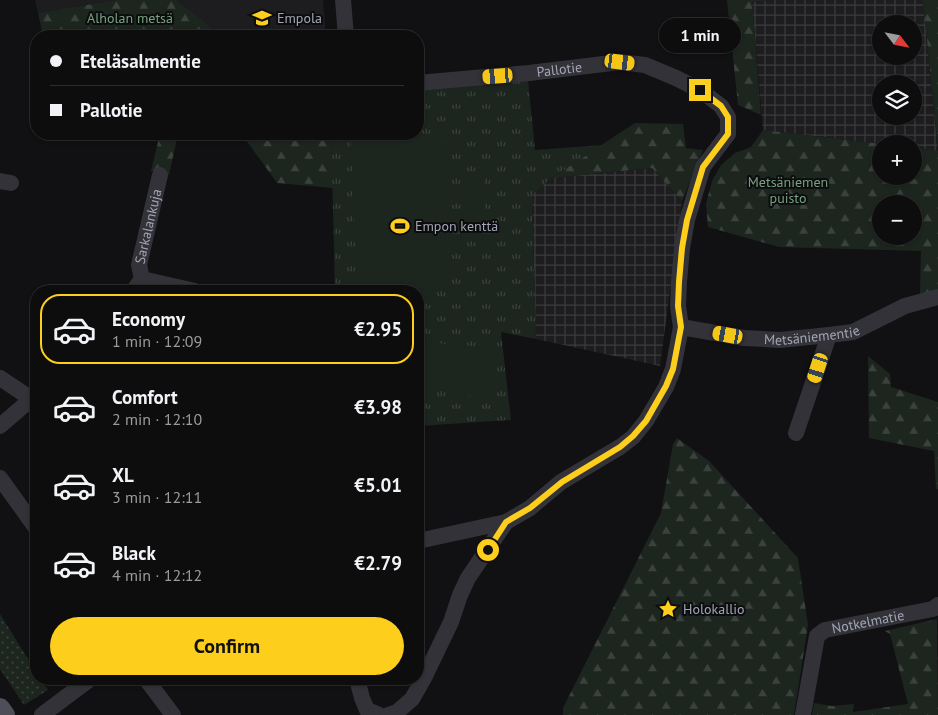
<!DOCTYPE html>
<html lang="en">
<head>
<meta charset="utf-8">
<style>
  body { margin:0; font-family:"PT Sans",sans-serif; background:#1b1b1c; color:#f1f3f6; height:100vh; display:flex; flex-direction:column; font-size:19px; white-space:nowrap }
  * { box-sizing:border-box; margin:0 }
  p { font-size:16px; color:#9a9c9e }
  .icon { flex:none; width:28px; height:28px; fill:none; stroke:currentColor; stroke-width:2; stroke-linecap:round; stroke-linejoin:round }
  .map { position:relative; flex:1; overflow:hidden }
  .drawer { position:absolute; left:30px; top:285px; width:394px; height:400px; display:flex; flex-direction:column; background:#0d0d0e; border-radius:20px; box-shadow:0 1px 4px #0004,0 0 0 1px #2d2d2e }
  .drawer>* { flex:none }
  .guide { position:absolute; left:30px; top:30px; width:394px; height:110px; border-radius:20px; box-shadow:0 1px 4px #0004,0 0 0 1px #2d2d2e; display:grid; align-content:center; height:110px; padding:0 20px; background:#0d0d0e }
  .needle { width:32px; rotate:122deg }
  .controls { position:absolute; left:872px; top:15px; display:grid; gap:10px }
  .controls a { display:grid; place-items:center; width:50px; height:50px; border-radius:50%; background:#0d0d0e; box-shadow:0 1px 4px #0004,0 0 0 1px #2d2d2e; font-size:25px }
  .end { position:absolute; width:22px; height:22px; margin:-11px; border:6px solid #fece1d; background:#111; box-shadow:0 0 0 2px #111 }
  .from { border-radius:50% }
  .bubble { position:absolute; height:35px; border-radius:18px; background:#0d0d0e; box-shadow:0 1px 4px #0004,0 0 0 1px #2d2d2e; font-size:16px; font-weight:800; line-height:35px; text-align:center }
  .car { position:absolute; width:15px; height:30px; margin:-15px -8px; border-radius:6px; box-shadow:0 0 4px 1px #0007; background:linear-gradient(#f5c518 24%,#345 0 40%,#f5c518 0 76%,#345 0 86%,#f5c518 0) }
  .guide b { display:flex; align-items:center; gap:18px; height:48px; font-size:19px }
  .guide b+b { border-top:1px solid #2d2d2e }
  .guide i { width:12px; height:12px; background:#f1f3f6 }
  ul { padding:9px 0 0; list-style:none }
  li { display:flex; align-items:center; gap:15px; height:70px; margin:0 10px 8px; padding:0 10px; border:2px solid transparent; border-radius:20px }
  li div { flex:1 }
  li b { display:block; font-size:19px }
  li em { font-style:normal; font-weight:800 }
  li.current { border-color:#fece1d }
  li>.icon { width:45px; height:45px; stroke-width:1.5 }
  .button { display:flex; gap:10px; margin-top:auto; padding:10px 20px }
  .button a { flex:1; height:58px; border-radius:30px; background:#fece1d; color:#111; font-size:20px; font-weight:800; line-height:58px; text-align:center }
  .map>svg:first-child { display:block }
  .built { fill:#1d1d20 }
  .industrial { fill:url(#industrial-grid); fill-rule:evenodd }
  .grass { fill:url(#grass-dots) }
  .forest { fill:url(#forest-firs); fill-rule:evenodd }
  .park { fill:url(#park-tufts) }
  .pitch { fill:#1d251f }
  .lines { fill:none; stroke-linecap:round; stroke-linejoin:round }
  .minor { stroke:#323238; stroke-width:16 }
  .major { stroke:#4d4e57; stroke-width:20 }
  .route { stroke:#fece1d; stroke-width:6 }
  .labels { text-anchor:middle; stroke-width:4; stroke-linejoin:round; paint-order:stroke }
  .park-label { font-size:14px; fill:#76a17e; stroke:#0c0c0e }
  .poi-label { font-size:14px; fill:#a1a5b4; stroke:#0c0c0e; text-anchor:start }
  .street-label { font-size:14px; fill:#a1a5b4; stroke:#0c0c0e }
</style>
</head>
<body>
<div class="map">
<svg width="938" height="715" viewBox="0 0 938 715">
  <defs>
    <pattern id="industrial-grid" width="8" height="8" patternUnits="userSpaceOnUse" patternTransform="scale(1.25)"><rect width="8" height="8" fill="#1d1d20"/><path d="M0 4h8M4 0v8" fill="none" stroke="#3b3b3e"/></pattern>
    <pattern id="grass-dots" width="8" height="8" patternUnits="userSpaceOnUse" patternTransform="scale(1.25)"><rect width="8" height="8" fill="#1d251f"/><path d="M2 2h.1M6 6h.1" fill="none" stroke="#3b423d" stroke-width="1.8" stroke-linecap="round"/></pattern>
    <pattern id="forest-firs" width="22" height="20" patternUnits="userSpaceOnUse" patternTransform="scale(1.25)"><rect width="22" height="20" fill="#1d251f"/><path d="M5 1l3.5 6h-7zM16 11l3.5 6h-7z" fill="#3b423d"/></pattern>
    <pattern id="park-tufts" width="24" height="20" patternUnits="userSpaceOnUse" patternTransform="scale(1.25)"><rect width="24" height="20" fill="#1d251f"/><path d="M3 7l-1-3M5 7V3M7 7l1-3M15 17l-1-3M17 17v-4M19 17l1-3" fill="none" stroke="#3b423d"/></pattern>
  </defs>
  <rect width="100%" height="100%" fill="#111113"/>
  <path class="built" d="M 35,0 L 117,0 L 38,13 Z
    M 174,0 L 323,0 L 326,36 L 222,36 Z"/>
  <path class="industrial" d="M 771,0 L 923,0 L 938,151 L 914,148 L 914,144 L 881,144 L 763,130 L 752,2 ZM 881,24 L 914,24 L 914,56 L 881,56 ZM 881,84 L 914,84 L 914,116 L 881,116 Z
    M 652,168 L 682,201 L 660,366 L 536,339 L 532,195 L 551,178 Z"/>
  <path class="grass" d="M 0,614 L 36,672 L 36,679 L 40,679 L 48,690 L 24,705 L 0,669 Z"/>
  <path class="forest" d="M 117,0 L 176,0 L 222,36 L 43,36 L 38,13 Z
    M 727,0 L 771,0 L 752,2 L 761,115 L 738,105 Z
    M 923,0 L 938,0 L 938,148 Z
    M 635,123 L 683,124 L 686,148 L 703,150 L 682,201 L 652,168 L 551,178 Z
    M 763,130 L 881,144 L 881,176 L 914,176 L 914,148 L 938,151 L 938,291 L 920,295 L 921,251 L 779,247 L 708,227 L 706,204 L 712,181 L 721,165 L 735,153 L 751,147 ZM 881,204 L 914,204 L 914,236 L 881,236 Z
    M 160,134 L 178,134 L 169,175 L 151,171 Z
    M 223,134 L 331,134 L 333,188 L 277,183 L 246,140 Z
    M 868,356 L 890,374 L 891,387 L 938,402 L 938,489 L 936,489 L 934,451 L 869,438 Z
    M 677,438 L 709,461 L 798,558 L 808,625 L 794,715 L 563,715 L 563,708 L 661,513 L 673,444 Z
    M 937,619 L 938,715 L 812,715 L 814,703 L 832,706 L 854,704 L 853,712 L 908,704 L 890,634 L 885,631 Z"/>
  <path class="park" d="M 528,80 L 535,150 L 603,145 L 551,178 L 532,195 L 536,339 L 501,332 L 511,420 L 418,426 L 418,291 L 302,291 L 335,289 L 331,134 L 418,134 L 418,91 Z"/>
  <path class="pitch" d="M 445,136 L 446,288 L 357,289 L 351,140 Z
    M 484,176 L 486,231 L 463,232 L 460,177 Z
    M 421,339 L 454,346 L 466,345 L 491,351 C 498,359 496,367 495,377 C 494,383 495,391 490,395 C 480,402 429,387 418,382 L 418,353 Z"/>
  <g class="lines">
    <g class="minor">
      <path d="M 343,0 L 346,36"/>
      <path id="s1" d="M 418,83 L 529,73 L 620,62 L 645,65 L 676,78 L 700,90 L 721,106 L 728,117 L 728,134 L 703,167 L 687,220 L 682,248 L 679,282 L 678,306 L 681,327 L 673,369 L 666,387 L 646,421 L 633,437 L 620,447 L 561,482 L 530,508 L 506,522 L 418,541"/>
      <path d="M 0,181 L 11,183"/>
      <path id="s2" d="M 142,279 L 139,265 L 160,175"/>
      <path d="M 133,291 L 142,279 L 195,291"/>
      <path id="s3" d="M 681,327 L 744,338 L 780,340 L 829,335 L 853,332 L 905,306 L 938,297"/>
      <path d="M 0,378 L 36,402"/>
      <path d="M 0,426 L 36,395"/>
      <path d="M 796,433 L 829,335"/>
      <path d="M 0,478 L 36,528"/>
      <path d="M 146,679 L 173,715"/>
      <path d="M 357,679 L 362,698 L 367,710 L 379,715"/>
      <path d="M 42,715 L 90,679"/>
      <path d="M 388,715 L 397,712 L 412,699 L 424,678 L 451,622 L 460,595 L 468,578 L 506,522"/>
      <path id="s4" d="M 803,715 L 817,636 L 825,630 L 933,609 L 938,605"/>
    </g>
    <path class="major" d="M 0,708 L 5,715"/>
  </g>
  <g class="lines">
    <path class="route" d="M 488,550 L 506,522 L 530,508 L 562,482 L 620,447 L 633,436 L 646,421 L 666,386 L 673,369 L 681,327 L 678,306 L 679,282 L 682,248 L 687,220 L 703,167 L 728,134 L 728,117 L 721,106 L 700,90"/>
  </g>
  <defs>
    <g id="school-bare" transform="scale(1.5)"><path d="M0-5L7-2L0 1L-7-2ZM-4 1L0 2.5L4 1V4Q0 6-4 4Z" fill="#fece1d" stroke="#0c0c0e" stroke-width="2.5" paint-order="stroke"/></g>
    <g id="stadium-bare" transform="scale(1.5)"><path d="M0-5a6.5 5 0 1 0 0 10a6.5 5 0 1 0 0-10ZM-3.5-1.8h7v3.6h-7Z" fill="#fece1d" stroke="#0c0c0e" stroke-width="2.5" paint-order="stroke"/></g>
    <g id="sight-bare" transform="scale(1.5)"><path d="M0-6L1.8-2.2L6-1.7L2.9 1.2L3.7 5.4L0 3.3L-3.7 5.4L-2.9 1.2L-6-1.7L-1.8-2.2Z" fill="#fece1d" stroke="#0c0c0e" stroke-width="2.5" paint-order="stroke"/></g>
  </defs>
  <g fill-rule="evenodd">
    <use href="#school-bare" x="262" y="18"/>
    <use href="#stadium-bare" x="400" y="226"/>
    <use href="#sight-bare" x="668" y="609"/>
  </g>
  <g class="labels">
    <g class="park-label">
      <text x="130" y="23">Alholan metsä</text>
      <text x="788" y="187">Metsäniemen<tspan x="788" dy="16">puisto</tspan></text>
    </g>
    <g class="poi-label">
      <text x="277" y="23">Empola</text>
      <text x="415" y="231">Empon kenttä</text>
      <text x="683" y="614">Holokallio</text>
    </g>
    <g class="street-label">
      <text dy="5" stroke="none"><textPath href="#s1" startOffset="142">Pallotie</textPath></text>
      <text dy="5" stroke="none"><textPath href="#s2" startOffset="54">Sarkalankuja</textPath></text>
      <text dy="5" stroke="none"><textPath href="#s3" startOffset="132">Metsäniementie</textPath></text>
      <text dy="5" stroke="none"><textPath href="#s4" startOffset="134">Notkelmatie</textPath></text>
    </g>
  </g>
</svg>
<div class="controls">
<a><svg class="needle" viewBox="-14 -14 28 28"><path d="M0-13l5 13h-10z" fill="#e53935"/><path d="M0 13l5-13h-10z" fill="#9a9c9e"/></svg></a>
<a><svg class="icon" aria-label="layers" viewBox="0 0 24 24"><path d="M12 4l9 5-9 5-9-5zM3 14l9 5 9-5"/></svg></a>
<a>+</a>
<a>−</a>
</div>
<i class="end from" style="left:488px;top:550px"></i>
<i class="end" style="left:700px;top:90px"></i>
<div class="bubble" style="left:659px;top:18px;width:82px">1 min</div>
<i class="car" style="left:620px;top:62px;rotate:97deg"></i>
<i class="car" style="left:498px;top:76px;rotate:266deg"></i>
<i class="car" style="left:728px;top:335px;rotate:280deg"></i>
<i class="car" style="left:818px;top:368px;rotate:198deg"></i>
<div class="guide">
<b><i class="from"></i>Eteläsalmentie</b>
<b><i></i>Pallotie</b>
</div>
<section class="drawer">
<ul>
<li class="current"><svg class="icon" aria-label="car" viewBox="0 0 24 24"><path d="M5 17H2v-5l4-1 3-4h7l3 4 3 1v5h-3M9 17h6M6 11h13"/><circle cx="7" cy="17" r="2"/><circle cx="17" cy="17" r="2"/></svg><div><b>Economy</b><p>1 min · 12:09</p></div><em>€2.95</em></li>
<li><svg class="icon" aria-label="car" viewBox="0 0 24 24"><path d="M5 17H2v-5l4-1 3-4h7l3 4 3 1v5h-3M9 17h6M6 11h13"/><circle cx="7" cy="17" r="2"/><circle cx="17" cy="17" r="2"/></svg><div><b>Comfort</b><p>2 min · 12:10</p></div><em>€3.98</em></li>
<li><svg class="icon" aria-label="car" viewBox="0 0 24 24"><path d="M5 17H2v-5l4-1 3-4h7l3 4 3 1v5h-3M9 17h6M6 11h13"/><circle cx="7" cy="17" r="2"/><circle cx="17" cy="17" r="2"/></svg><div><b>XL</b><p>3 min · 12:11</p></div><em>€5.01</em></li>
<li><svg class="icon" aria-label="car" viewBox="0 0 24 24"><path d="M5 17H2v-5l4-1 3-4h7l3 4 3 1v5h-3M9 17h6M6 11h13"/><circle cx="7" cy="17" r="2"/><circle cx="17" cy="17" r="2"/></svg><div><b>Black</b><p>4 min · 12:12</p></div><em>€2.79</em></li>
</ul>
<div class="button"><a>Confirm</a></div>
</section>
</div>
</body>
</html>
